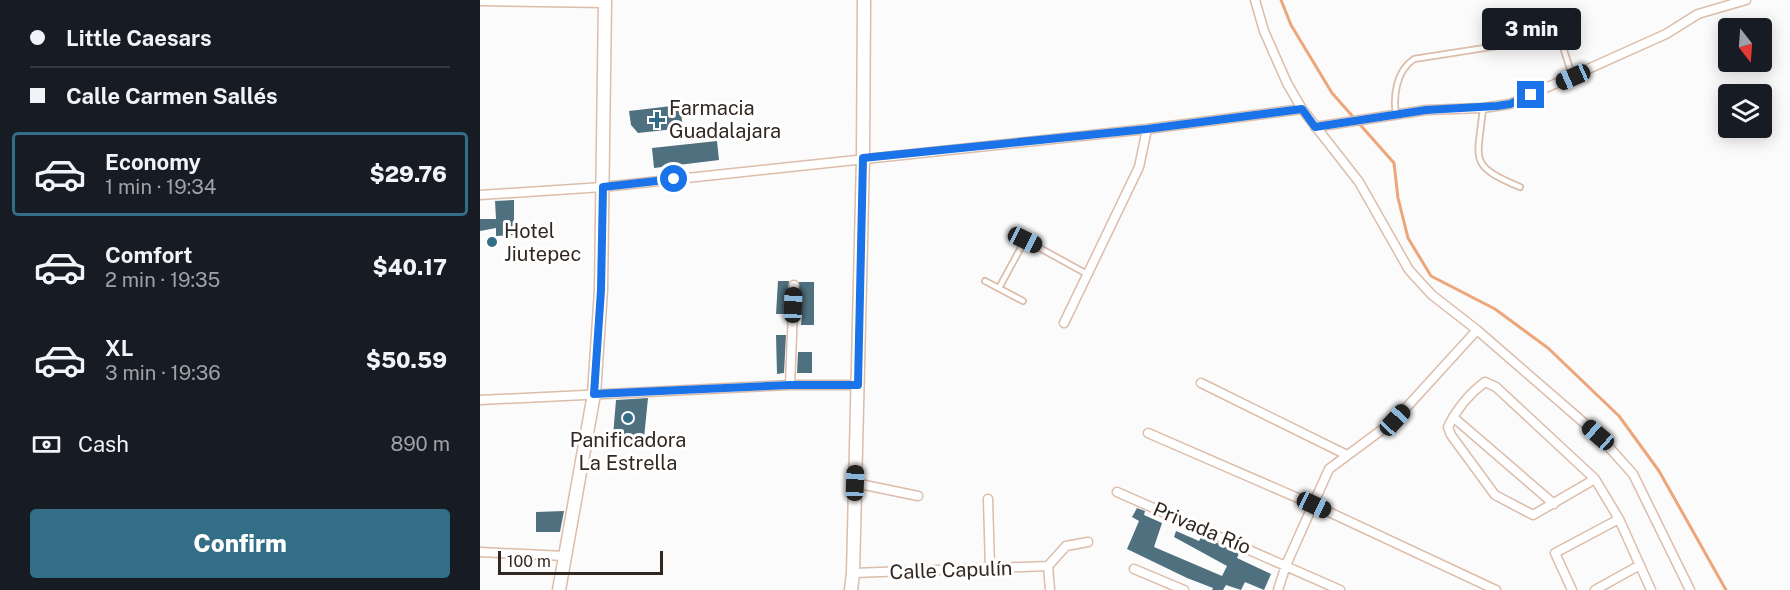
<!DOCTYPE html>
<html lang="en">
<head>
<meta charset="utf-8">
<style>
  body { margin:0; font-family:"Public Sans",sans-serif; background:#20242c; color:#f1f3f6; height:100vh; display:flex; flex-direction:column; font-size:22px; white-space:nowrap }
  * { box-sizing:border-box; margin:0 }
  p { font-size:20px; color:#9ea1a6 }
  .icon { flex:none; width:33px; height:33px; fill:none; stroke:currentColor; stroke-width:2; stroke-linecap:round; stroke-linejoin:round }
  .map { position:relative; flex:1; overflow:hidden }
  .panel { display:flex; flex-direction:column; background:#171b24; width:480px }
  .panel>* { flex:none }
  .hud { display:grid; align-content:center; height:132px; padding:0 30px; background:#171b24 }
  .needle { width:39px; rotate:163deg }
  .fabs { position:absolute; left:1238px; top:18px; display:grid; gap:12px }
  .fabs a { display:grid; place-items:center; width:54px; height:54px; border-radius:6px; background:#171b24; box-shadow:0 3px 15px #0003; font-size:30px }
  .scale { position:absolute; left:18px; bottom:15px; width:165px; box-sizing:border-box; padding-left:6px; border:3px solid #332821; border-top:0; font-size:16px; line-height:21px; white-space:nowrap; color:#332821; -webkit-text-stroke:4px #fff; paint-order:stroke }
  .end { position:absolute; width:27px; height:27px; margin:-14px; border:8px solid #1a73e8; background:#fff; box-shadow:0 0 0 3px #fff }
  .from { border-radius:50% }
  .bubble { position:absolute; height:42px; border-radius:6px; background:#171b24; box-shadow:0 3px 15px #0003; font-size:20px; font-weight:800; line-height:42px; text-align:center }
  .car { position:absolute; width:18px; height:36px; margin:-18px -9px; border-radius:8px; box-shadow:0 0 4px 2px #0007; background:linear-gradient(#222 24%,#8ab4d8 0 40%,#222 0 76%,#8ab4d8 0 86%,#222 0) }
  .hud b { display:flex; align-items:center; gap:21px; height:57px; font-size:22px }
  .hud b+b { border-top:2px solid #363941 }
  .hud i { width:15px; height:15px; background:#f1f3f6 }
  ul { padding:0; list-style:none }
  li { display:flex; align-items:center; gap:18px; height:84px; margin:0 12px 9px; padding:0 18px; border:3px solid transparent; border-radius:6px }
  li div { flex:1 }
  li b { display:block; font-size:22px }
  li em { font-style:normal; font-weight:800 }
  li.selected { border-color:#326f86 }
  li>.icon { width:54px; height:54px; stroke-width:1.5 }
  .pay { display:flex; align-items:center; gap:15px; height:66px; padding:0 30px; font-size:22px }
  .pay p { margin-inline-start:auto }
  .action { display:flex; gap:12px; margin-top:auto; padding:12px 30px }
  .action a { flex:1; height:69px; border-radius:6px; background:#326f86; color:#fff; font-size:24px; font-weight:800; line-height:69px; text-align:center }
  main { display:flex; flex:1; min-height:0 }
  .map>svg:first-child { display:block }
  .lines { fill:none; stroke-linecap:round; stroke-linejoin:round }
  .stream { stroke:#eca679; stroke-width:3 }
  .building { fill:#4f707e }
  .lane-casing { stroke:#dbbdaa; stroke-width:8 }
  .street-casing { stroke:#dbbdaa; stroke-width:11 }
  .secondary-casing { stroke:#dbbdaa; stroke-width:15 }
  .lane { stroke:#fff; stroke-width:4.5 }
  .street { stroke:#fff; stroke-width:8 }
  .secondary { stroke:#fff; stroke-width:12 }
  .route { stroke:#1a73e8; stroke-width:8 }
  .poi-dot { fill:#326f86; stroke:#fff; stroke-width:2 }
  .labels { text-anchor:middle; stroke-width:6; stroke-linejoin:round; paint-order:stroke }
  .poi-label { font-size:20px; fill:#332821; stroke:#fff; text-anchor:start }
  .street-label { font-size:20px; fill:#332821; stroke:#fff }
</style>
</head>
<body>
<main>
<section class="panel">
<div class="hud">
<b><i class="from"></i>Little Caesars</b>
<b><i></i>Calle Carmen Sallés</b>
</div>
<ul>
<li class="selected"><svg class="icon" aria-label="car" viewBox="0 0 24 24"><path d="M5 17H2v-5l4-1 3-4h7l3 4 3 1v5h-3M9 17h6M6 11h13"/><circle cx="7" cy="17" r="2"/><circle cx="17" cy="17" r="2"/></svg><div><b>Economy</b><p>1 min · 19:34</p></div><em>$29.76</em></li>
<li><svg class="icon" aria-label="car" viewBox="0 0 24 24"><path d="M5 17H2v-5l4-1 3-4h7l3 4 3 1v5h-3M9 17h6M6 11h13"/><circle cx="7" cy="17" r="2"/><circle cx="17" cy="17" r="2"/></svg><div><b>Comfort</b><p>2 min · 19:35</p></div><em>$40.17</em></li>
<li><svg class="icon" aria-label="car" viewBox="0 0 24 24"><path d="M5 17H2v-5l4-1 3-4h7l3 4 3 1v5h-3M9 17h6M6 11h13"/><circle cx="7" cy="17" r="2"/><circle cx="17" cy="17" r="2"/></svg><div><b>XL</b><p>3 min · 19:36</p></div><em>$50.59</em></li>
</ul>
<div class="pay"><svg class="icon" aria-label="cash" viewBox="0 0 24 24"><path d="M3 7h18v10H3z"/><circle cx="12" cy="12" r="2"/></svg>Cash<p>890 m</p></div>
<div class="action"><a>Confirm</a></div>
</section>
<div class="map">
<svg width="1310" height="590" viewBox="0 0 1310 590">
  <rect width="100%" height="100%" fill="#fbfbfb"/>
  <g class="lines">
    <path class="stream" d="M 801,0 L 811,25 L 852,93 L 914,163 L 918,198 L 928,238 L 951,276 L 1015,309 L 1068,348 L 1139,416 L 1179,471 L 1246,590"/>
  </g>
  <path class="building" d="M 200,105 L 203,128 L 158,133 L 151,125 L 149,111 Z
    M 237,141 L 239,160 L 174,168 L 172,148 Z
    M 34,200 L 34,235 L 16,236 L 16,228 L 0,231 L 0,219 L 16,219 L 15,201 Z
    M 298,281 L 309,281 L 306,314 L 296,314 Z
    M 319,282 L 334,282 L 334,325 L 321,325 L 322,315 L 319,315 Z
    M 296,335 L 306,335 L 304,373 L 297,374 Z
    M 318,352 L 332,352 L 332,373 L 317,373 Z
    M 168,398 L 164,438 L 133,436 L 136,400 Z
    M 657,508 L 665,511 L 664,515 L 682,523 L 674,547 L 742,576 L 747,566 L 694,537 L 696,531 L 719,541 L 722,536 L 759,553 L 757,558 L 791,574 L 784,590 L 765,582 L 761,590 L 746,585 L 743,590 L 732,590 L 733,588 L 707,578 L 647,549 L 659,521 L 652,517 Z
    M 84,511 L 80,532 L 56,532 L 56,512 Z"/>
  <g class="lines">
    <g class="lane-casing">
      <path id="lane" d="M 1003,108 C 998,160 987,165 1040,187
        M 916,116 C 913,96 916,71 934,59 L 1075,37 L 1081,41 L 1092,75
        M 505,281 L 543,301
        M 519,288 L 545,240 L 607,274"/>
    </g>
    <g class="street-casing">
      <path id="street" d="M 775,0 L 784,31 L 807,83 L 822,109 L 879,182 L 929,270 L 952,295 L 997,330 L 1118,435 L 1153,474 L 1210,590
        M 0,1 L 125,3
        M 835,127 L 946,110 L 1003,108 L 1030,104 L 1186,34 L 1218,14 L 1266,0
        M 0,195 L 123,187 L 667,129 L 822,109
        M 584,323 L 659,167 L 667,129
        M 721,383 L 867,455
        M 310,385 L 314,285
        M 0,400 L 310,385 L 378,385
        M 973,417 L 1074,504
        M 668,433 L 834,505 L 1016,590
        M 1115,479 L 1053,515 L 1015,495 L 971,435 L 968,427 C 976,410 990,393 1005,382 L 1016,387 L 1115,479 L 1139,519 L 1171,590
        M 375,483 L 438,496
        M 637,492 L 860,590
        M 508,499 L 510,568
        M 0,552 L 85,556
        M 568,566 L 586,546 L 608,542
        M 568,566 L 570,590
        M 654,569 L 704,590
        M 373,573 L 568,566
        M 798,590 L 806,565 L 849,469 L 915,420 L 997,330
        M 1092,590 L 1075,553 L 1139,519
        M 1115,590 L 1160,565"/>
    </g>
    <g class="secondary-casing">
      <path id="secondary" d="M 79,590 L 114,394 L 121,290 L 125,0
        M 371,590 L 373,573 L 383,158 L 384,0"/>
    </g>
    <use href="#lane" class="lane"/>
    <use href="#street" class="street"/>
    <use href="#secondary" class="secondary"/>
  </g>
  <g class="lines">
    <path class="route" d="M 194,179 L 123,187 L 121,290 L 114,394 L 310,385 L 378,385 L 383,158 L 667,129 L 822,109 L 835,127 L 946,110 L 1017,106 L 1030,104 L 1051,95"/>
  </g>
  <g class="poi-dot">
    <path d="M174 111h6v6h6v6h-6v6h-6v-6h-6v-6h6z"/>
    <circle cx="12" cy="242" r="6"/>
    <circle cx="148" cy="418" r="6"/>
  </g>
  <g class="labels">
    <g class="poi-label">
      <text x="189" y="115">Farmacia<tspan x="189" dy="23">Guadalajara</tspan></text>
      <text x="24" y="238">Hotel<tspan x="24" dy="23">Jiutepec</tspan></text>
      <text x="148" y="447" text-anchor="middle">Panificadora<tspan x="148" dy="23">La Estrella</tspan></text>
    </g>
    <g class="street-label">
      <text transform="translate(722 528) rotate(23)" y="7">Privada Río</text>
      <text transform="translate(471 570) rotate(-2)" y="7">Calle Capulín</text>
    </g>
  </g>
</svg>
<div class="fabs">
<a><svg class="needle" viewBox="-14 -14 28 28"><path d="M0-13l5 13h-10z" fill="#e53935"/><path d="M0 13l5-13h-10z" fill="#9ea1a6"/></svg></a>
<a><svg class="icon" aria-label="layers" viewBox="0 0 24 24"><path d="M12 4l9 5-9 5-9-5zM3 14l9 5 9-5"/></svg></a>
</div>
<div class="scale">100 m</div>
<i class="end from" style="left:194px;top:179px"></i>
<i class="end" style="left:1051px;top:95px"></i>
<div class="bubble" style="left:1002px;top:8px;width:99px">3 min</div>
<i class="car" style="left:1093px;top:77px;rotate:246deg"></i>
<i class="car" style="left:545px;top:240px;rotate:116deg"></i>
<i class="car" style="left:313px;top:305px;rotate:2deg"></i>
<i class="car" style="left:915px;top:420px;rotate:43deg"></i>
<i class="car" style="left:1118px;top:435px;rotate:311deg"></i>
<i class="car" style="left:375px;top:483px;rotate:2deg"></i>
<i class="car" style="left:834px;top:505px;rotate:115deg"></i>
</div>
</main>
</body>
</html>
